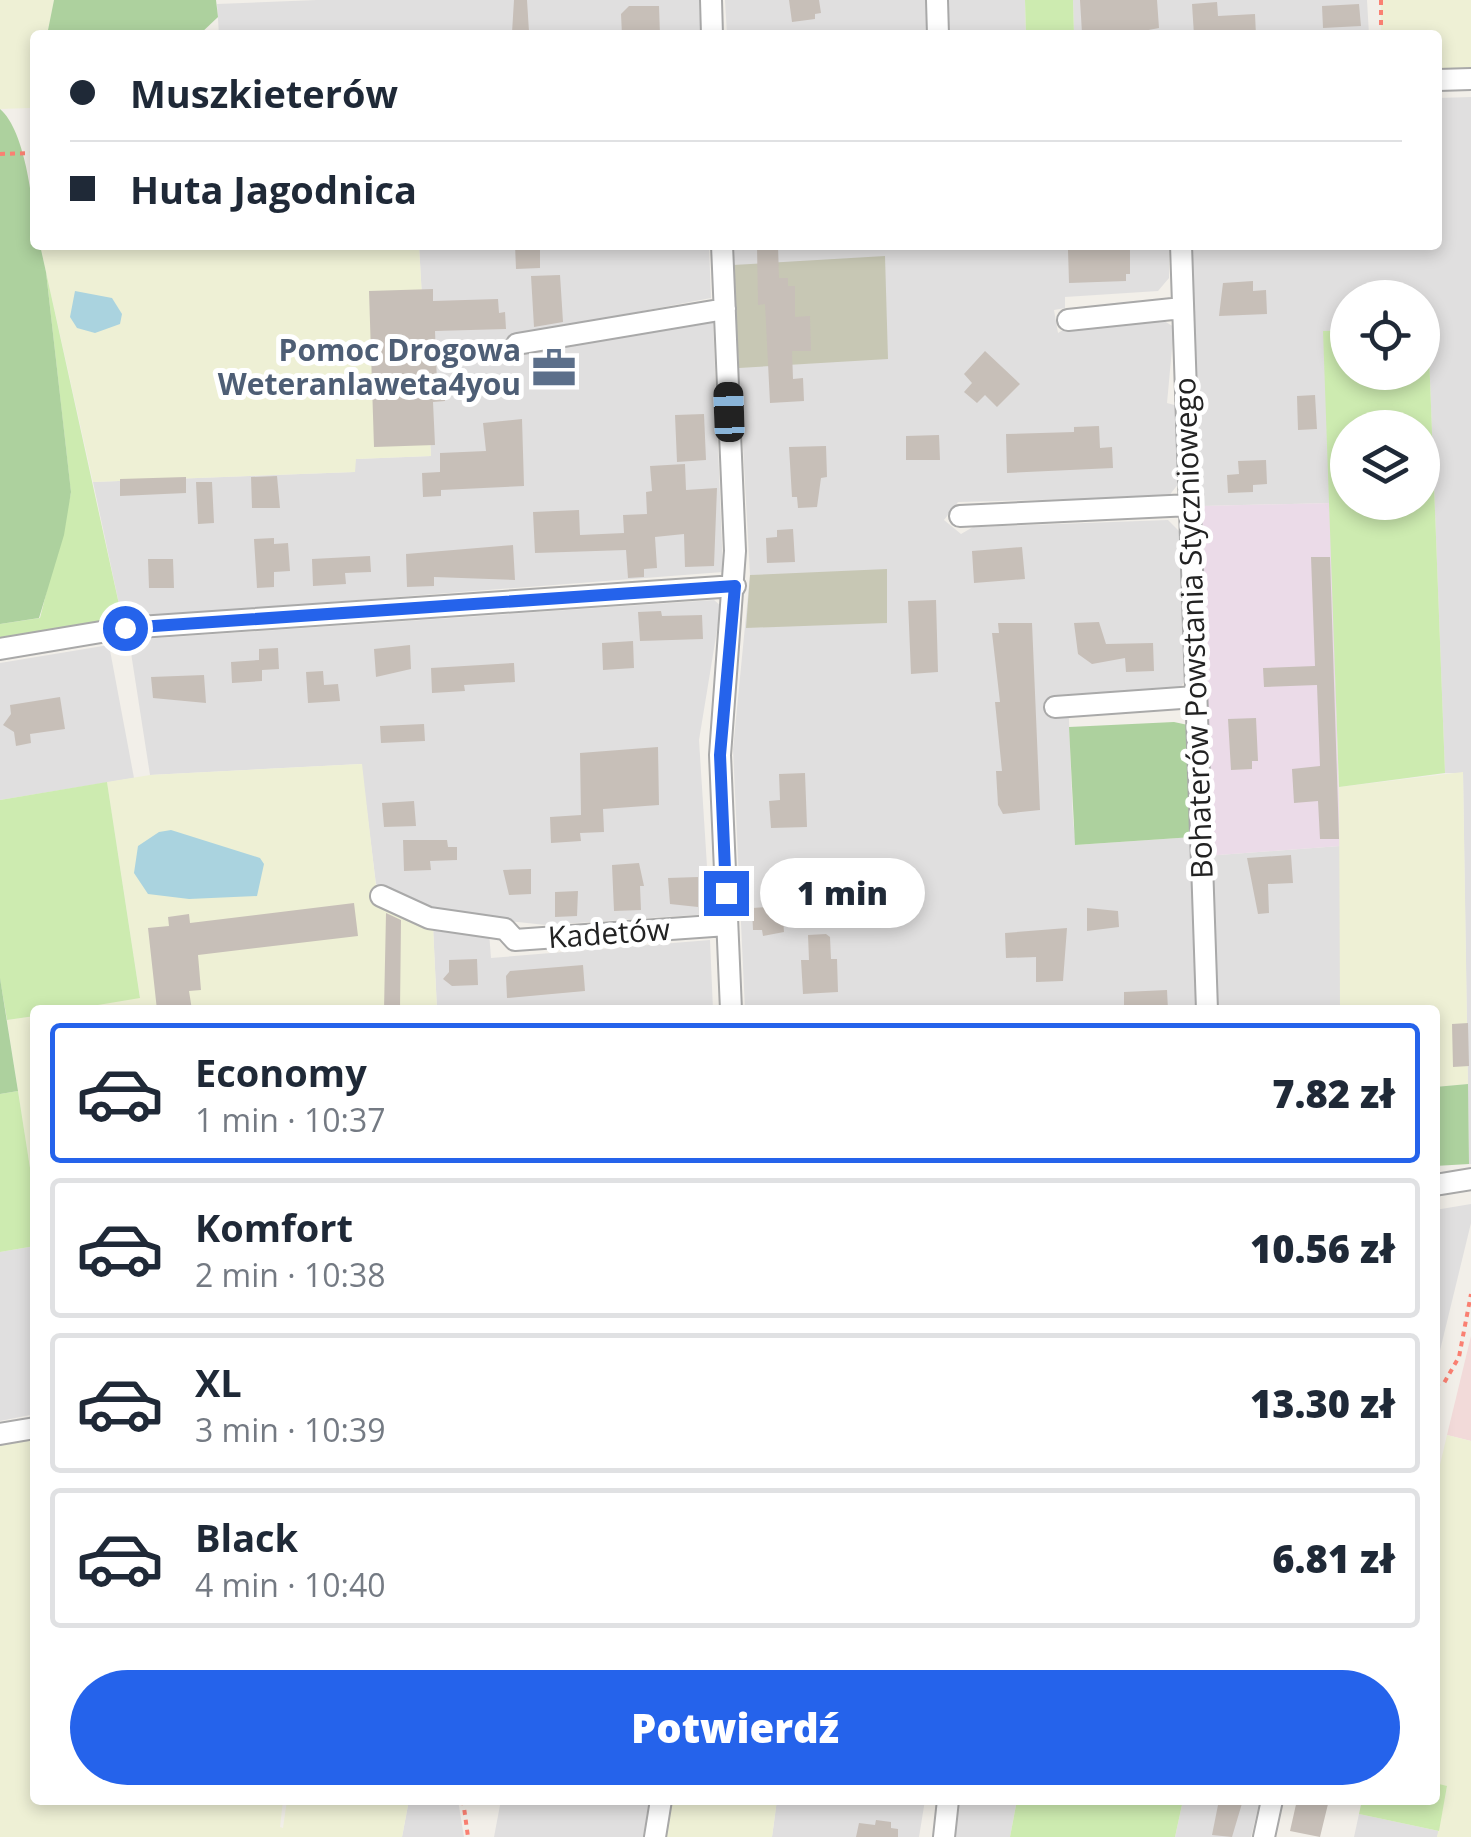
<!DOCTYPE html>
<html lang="pl">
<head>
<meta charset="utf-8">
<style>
  body { margin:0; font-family:"Open Sans",sans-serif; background:#f2f2f3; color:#1f2937; height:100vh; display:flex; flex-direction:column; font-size:38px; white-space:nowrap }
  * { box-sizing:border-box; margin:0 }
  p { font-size:32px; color:#747a83 }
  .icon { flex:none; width:55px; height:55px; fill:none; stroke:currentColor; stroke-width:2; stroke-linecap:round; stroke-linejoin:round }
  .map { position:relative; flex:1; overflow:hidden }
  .sheet { position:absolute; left:30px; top:1005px; width:1410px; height:800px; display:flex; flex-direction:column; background:#fff; border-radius:10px; box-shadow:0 5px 15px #0003 }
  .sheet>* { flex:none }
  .hud { position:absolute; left:30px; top:30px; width:1412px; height:220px; border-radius:10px; box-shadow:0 5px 15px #0003; display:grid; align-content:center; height:220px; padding:0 40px; background:#fff }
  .fabs { position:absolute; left:1330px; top:280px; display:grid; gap:20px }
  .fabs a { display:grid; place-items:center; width:110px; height:110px; border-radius:50%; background:#fff; box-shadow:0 5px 15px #0003; font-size:50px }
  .end { position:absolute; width:45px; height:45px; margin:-22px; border:12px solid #2563eb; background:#fff; box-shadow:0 0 0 5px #fff }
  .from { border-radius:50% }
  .bubble { position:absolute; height:70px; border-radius:35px; background:#fff; box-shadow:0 5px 15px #0003; font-size:32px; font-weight:800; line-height:70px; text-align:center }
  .car { position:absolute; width:30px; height:60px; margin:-30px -15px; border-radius:12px; box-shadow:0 0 8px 2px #0007; background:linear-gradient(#222 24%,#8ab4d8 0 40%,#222 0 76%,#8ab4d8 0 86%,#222 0) }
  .hud b { display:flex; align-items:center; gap:35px; height:95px; font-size:38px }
  .hud b+b { border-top:2px solid #e0e1e3 }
  .hud i { width:25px; height:25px; background:#1f2937 }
  ul { padding:18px 0 0; list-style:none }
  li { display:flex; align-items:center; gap:30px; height:140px; margin:0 20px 15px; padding:0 20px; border:5px solid #e0e1e3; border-radius:10px }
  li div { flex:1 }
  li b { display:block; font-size:38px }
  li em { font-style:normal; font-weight:800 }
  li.selected { border-color:#2563eb }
  li>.icon { width:90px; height:90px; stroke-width:1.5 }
  .primary-button { display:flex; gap:20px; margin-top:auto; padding:20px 40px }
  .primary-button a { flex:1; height:115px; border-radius:60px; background:#2563eb; color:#fff; font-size:40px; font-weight:800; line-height:115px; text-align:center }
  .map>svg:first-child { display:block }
  .residential { fill:#e0dfdf }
  .commercial { fill:#f2dad9 }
  .industrial { fill:#ebdbe8 }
  .construction { fill:#c7c7b4 }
  .farmland { fill:#eef0d5 }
  .grass { fill:#cdebb0; fill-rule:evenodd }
  .forest { fill:#add19e }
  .water { fill:#aad3df }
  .building { fill:#c7bfb8 }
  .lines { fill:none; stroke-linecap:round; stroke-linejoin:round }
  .minor-casing { stroke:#a9a9a9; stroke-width:24 }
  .path { stroke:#fa8072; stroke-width:4; stroke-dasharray:5 5; stroke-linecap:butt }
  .minor { stroke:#fff; stroke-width:20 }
  .route { stroke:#2563eb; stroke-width:12 }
  .labels { text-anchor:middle; stroke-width:10; stroke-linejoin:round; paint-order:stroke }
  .service-label { font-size:30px; font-weight:bold; fill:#4e5e75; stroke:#fff; text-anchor:end }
  .street-label { font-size:30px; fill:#222; stroke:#fff }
</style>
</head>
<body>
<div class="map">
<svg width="1471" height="1837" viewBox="0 0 1471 1837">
  <rect width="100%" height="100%" fill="#f2efe9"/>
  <path class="residential" d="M 317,0 L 699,0 L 701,35 L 219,35 L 217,4 Z
    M 725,0 L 1025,0 L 1026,35 L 727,35 Z
    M 1073,0 L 1367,0 L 1369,35 L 1074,35 Z
    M 1471,97 L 1471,1164 L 1469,1164 L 1463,773 L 1445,773 L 1428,328 L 1423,328 L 1422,298 L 1348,298 L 1347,330 L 1324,331 L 1331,503 L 1202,506 L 1191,245 L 1438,245 L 1438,98 Z
    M 419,245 L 709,245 L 711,298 L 507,337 L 510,357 L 713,319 L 723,572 L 122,618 L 93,482 L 354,472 L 355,459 L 431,456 Z
    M 732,245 L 1169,245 L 1169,278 L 1158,291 L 1065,297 L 1065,308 L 1054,310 L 1058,333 L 1074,323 L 1161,319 L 1174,327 L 1167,403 L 1178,406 L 1179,483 L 1168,497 L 958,502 L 944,520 L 961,534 L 973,527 L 1168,520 L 1179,531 L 1185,681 L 1177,692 L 1068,697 L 1073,820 L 1076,845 L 1193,837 L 1200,1010 L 745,1010 L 733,749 L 750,575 Z
    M 714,600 L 721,606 L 699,740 L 710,914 L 546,925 L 432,913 L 376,884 L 361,764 L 150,775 L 129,640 Z
    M 109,645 L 134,778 L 0,800 L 0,663 Z
    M 1340,846 L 1340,1010 L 1212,1010 L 1205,856 Z
    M 433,926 L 489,932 L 491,958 L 710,940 L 713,1010 L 437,1010 Z
    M 1471,1204 L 1471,1223 L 1435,1371 L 1435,1210 Z
    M 35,1246 L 35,1414 L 0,1421 L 0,1252 Z
    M 409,1800 L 458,1800 L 464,1837 L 402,1837 Z
    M 501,1800 L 649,1800 L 643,1837 L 494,1837 Z
    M 777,1800 L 925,1800 L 919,1837 L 772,1837 Z
    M 956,1800 L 1017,1800 L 1010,1837 L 950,1837 Z
    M 1183,1800 L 1260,1800 L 1251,1837 L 1175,1837 Z
    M 1359,1814 L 1439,1831 L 1437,1837 L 1354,1837 Z"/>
  <path class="commercial" d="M 1471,1336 L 1471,1441 L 1447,1435 Z"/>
  <path class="industrial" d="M 1331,503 L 1340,846 L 1205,856 L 1202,506 Z"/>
  <path class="construction" d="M 885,256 L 888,359 L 739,368 L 733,265 Z
    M 887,569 L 887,623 L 746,628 L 750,575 Z"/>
  <path class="farmland" d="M 0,0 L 54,0 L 47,35 L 35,35 L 35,92 L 30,108 L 0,109 Z
    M 1381,0 L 1471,0 L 1471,75 L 1438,75 L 1438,35 L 1381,35 Z
    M 40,245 L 419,245 L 431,456 L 356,459 L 355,472 L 93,482 Z
    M 362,764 L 378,904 L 433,926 L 437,1010 L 68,1010 L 140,997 L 107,782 L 150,775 Z
    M 1463,772 L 1468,1084 L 1435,1087 L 1435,1010 L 1340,1010 L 1339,787 Z
    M 35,1016 L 35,1200 L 7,1020 Z
    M 1447,1435 L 1471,1441 L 1471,1837 L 1437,1837 L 1447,1787 L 1435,1783 L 1435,1486 Z
    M 35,1439 L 35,1800 L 283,1800 L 280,1827 L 283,1828 L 287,1800 L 409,1800 L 402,1837 L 0,1837 L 0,1445 Z
    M 662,1800 L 777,1800 L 772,1837 L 657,1837 Z"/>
  <path class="grass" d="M 1025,0 L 1073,0 L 1074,35 L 1026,35 Z
    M 46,272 L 122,618 L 0,641 L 0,624 L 40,618 L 71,493 Z
    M 1428,327 L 1445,773 L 1339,787 L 1323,331 L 1347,330 L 1348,372 L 1422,372 L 1423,328 ZM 1348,428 L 1422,428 L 1422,502 L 1348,502 Z
    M 107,782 L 140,998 L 68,1010 L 35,1010 L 35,1016 L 7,1020 L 0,979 L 0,800 Z
    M 18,1091 L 35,1200 L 35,1246 L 0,1252 L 0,1094 Z
    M 1435,1783 L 1447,1786 L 1439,1831 L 1359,1814 L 1362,1800 L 1435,1800 Z
    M 1017,1800 L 1183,1800 L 1175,1837 L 1010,1837 Z"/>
  <path class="forest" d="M 54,0 L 216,0 L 218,17 L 199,35 L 47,35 Z
    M 0,109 C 26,131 35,210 35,245 L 40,245 L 46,272 L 71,492 L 64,535 L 39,618 L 0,624 Z
    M 1174,722 L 1188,725 L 1193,837 L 1075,845 L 1069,727 Z
    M 0,978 L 18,1091 L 0,1094 Z
    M 1468,1084 L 1469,1164 L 1435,1166 L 1435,1087 Z"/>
  <path class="water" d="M 75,291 L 112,298 L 122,314 L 120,324 L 95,333 L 77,328 L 70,317 Z
    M 171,830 L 260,858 L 264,864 L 257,896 L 189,899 L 148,894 L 134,873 L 138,846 L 159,832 Z"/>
  <path class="building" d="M 514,0 L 527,0 L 529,32 L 512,33 Z
    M 789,0 L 819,0 L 821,13 L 815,14 L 815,19 L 792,22 Z
    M 1080,0 L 1157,0 L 1159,28 L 1122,35 L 1082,33 Z
    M 1217,2 L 1218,16 L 1255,14 L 1256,35 L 1194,35 L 1192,4 Z
    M 1359,4 L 1361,26 L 1323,28 L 1322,6 Z
    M 629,6 L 659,6 L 660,35 L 622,35 L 621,14 Z
    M 515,245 L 540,245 L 540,268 L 516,269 Z
    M 757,245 L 778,245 L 779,278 L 788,278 L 788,286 L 795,286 L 795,317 L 810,316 L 811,351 L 792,351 L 793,379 L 803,378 L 804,401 L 770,403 L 765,304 L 758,305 Z
    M 1130,248 L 1130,274 L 1126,274 L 1126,281 L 1069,283 L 1068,250 Z
    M 560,275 L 563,322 L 534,327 L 531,276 Z
    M 1253,281 L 1253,291 L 1266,290 L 1267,314 L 1219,316 L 1223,283 Z
    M 433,289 L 433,301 L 498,299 L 499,313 L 505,312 L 506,329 L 435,331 L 437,383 L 444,383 L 445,401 L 433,402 L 435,445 L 374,447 L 369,291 Z
    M 985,351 L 1020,384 L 997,407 L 985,395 L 977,403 L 964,392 L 972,383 L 964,374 Z
    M 572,357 L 573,381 L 533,389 L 530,374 L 537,373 L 535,364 Z
    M 1315,395 L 1317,429 L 1298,430 L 1297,396 Z
    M 704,414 L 706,460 L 677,462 L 675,415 Z
    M 522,419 L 524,486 L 441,490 L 441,496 L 423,497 L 422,473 L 440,472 L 440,453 L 486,451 L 483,423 Z
    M 1099,426 L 1100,448 L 1112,447 L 1113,468 L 1007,473 L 1006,434 L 1074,432 L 1074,427 Z
    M 939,435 L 940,460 L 906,460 L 906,436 Z
    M 826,446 L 827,477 L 821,478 L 817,507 L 798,508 L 797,497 L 792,497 L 789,447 Z
    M 1266,460 L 1267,484 L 1253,485 L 1253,492 L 1228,493 L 1227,475 L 1239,474 L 1238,461 Z
    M 685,464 L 686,490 L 717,488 L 714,566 L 685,567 L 684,534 L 655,537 L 657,568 L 644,569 L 644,577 L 628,578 L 626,550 L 535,553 L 533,512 L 579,510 L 580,535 L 624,533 L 623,515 L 647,514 L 646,492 L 652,491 L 650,466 Z
    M 277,476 L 280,508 L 252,508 L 251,477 Z
    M 186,477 L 186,493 L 120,496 L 120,479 Z
    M 196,482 L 212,482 L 214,523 L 198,524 Z
    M 793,529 L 795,562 L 767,563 L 766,538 L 777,537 L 777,530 Z
    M 274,538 L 274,544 L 288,543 L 290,571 L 274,572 L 274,587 L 257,588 L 254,539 Z
    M 513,545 L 515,580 L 434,577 L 434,586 L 407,587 L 406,554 Z
    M 1022,547 L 1025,579 L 974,583 L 972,551 Z
    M 370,556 L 371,572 L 345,573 L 346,584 L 313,586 L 312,559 Z
    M 1311,557 L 1330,557 L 1339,839 L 1320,839 L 1318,801 L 1294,803 L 1292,769 L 1320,766 L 1317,685 L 1264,687 L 1263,668 L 1315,666 Z
    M 148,559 L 173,559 L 174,588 L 149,588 Z
    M 936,600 L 938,672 L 911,674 L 908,601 Z
    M 661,611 L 662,616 L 702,615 L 703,639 L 640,641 L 638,612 Z
    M 1099,622 L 1106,644 L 1153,643 L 1154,671 L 1126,672 L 1125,658 L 1092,664 L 1078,654 L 1074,623 Z
    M 998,623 L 1032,623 L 1040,810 L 1003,814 L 998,805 L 996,771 L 1002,771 L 995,702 L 1000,702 L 992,633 L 999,633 Z
    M 633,641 L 634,668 L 603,670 L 602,643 Z
    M 410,645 L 411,669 L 376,677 L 374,649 Z
    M 278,648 L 279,669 L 262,670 L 262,681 L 232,683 L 231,662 L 259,660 L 259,649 Z
    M 514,663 L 515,682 L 464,685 L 465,691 L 432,693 L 431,668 Z
    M 323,671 L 324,685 L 338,684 L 340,701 L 308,703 L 306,672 Z
    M 204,675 L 206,703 L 153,698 L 151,677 Z
    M 60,697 L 65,729 L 30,734 L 31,743 L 16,746 L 14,732 L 3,725 L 11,714 L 10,705 Z
    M 1256,718 L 1258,761 L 1252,761 L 1252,769 L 1231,770 L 1228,719 Z
    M 424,724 L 425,741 L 381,743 L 380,726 Z
    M 658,747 L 659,805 L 603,809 L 604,832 L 580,833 L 581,841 L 551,843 L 550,817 L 581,815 L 580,753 Z
    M 805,773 L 807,827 L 771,828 L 769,801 L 780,800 L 779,774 Z
    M 414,801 L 416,826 L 384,827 L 382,803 Z
    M 403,840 L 447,840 L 448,847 L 457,847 L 457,860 L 430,861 L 431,870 L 404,871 Z
    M 1291,855 L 1293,883 L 1268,884 L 1269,913 L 1258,914 L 1247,858 Z
    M 639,863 L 644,886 L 640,886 L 641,910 L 614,911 L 612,865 Z
    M 531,869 L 531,894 L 509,895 L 503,870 Z
    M 698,877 L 698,907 L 670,904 L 668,878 Z
    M 578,891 L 577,916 L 555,917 L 555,892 Z
    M 354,903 L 358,936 L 198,955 L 201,990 L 189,991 L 192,1010 L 157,1010 L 148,928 L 169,926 L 168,917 L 189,914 L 190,923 Z
    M 782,906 L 784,932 L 763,936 L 762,930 L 753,930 L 752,908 Z
    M 1087,908 L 1118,911 L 1119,927 L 1087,931 Z
    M 386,913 L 401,920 L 400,1010 L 384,1010 Z
    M 1067,928 L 1063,981 L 1036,982 L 1036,957 L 1006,958 L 1005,933 Z
    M 826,934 L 830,937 L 831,959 L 837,959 L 838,992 L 803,994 L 801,960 L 809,960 L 808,935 Z
    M 477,959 L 478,985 L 452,986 L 443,979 L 449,972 L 449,960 Z
    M 583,965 L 585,991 L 507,998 L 506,976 L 510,971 Z
    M 1167,990 L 1168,1010 L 1124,1010 L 1124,992 Z
    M 1468,1023 L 1469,1066 L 1453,1067 L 1452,1024 Z
    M 1219,1800 L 1243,1800 L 1232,1837 L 1212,1835 Z
    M 1297,1800 L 1328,1804 L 1320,1837 L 1290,1831 Z
    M 876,1820 L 891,1822 L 891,1828 L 898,1829 L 898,1837 L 856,1837 L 859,1823 L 875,1825 Z"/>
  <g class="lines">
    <g class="minor-casing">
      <path id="minor" d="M 711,0 L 712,35
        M 937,0 L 938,35
        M 1438,80 L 1471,79
        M 722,245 L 735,551 L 720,755 L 731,1010
        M 1181,245 L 1207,1010
        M 1068,320 L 1182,308
        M 517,344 L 725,309
        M 960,516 L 1191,505
        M 0,649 L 125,628 L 735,586
        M 1055,707 L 1195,697
        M 381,896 L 429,918 L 505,929 L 515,940 L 727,925
        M 1435,1185 L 1471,1179
        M 0,1434 L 35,1428
        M 655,1837 L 661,1800
        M 944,1837 L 948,1800
        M 1264,1837 L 1272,1800"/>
    </g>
    <path class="path" d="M 1381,0 L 1381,35
      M 0,154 L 35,153
      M 1435,1384 L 1444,1383 L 1459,1357 L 1471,1294
      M 463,1800 L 468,1837"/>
    <use href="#minor" class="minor"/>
  </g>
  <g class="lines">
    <path class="route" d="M 125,628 L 735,586 L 720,755 L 726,893"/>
  </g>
  <defs>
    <g id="office-bare" transform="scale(3.45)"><path d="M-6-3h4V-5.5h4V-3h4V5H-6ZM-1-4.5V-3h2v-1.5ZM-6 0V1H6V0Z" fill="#5c6f8a" stroke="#fff" stroke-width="2.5" paint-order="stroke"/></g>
  </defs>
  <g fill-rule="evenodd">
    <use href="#office-bare" x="554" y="368"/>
  </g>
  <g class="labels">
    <g class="service-label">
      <text x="521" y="361">Pomoc Drogowa<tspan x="521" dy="34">Weteranlaweta4you</tspan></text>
    </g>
    <g class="street-label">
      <text transform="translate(1194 628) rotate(-92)" y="10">Bohaterów Powstania Styczniowego</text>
      <text transform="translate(609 934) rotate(-4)" y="10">Kadetów</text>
    </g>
  </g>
</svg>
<div class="fabs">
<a><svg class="icon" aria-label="locate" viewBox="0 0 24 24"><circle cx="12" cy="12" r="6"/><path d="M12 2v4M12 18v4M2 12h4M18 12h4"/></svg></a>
<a><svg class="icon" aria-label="layers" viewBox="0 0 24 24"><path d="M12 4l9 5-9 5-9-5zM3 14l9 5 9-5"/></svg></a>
</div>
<i class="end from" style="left:125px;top:628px"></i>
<i class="end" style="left:726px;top:893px"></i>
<div class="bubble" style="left:760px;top:858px;width:165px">1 min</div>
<i class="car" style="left:729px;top:412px;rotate:358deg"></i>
<div class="hud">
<b><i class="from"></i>Muszkieterów</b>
<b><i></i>Huta Jagodnica</b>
</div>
<section class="sheet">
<ul>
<li class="selected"><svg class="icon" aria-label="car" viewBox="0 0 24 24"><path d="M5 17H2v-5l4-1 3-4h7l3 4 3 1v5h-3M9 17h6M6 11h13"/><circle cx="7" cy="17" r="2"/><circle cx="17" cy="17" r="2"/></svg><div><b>Economy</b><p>1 min · 10:37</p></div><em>7.82 zł</em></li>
<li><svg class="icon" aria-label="car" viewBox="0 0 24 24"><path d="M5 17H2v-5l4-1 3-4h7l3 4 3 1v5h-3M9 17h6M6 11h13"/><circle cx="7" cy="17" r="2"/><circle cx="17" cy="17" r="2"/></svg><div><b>Komfort</b><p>2 min · 10:38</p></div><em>10.56 zł</em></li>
<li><svg class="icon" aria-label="car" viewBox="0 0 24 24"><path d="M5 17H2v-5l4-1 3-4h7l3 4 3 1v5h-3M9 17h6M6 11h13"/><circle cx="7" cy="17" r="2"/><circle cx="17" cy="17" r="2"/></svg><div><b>XL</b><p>3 min · 10:39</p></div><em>13.30 zł</em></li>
<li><svg class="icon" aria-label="car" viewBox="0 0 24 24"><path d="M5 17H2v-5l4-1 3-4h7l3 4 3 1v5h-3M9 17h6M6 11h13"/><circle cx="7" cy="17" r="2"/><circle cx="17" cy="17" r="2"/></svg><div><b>Black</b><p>4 min · 10:40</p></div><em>6.81 zł</em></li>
</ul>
<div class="primary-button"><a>Potwierdź</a></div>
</section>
</div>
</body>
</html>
